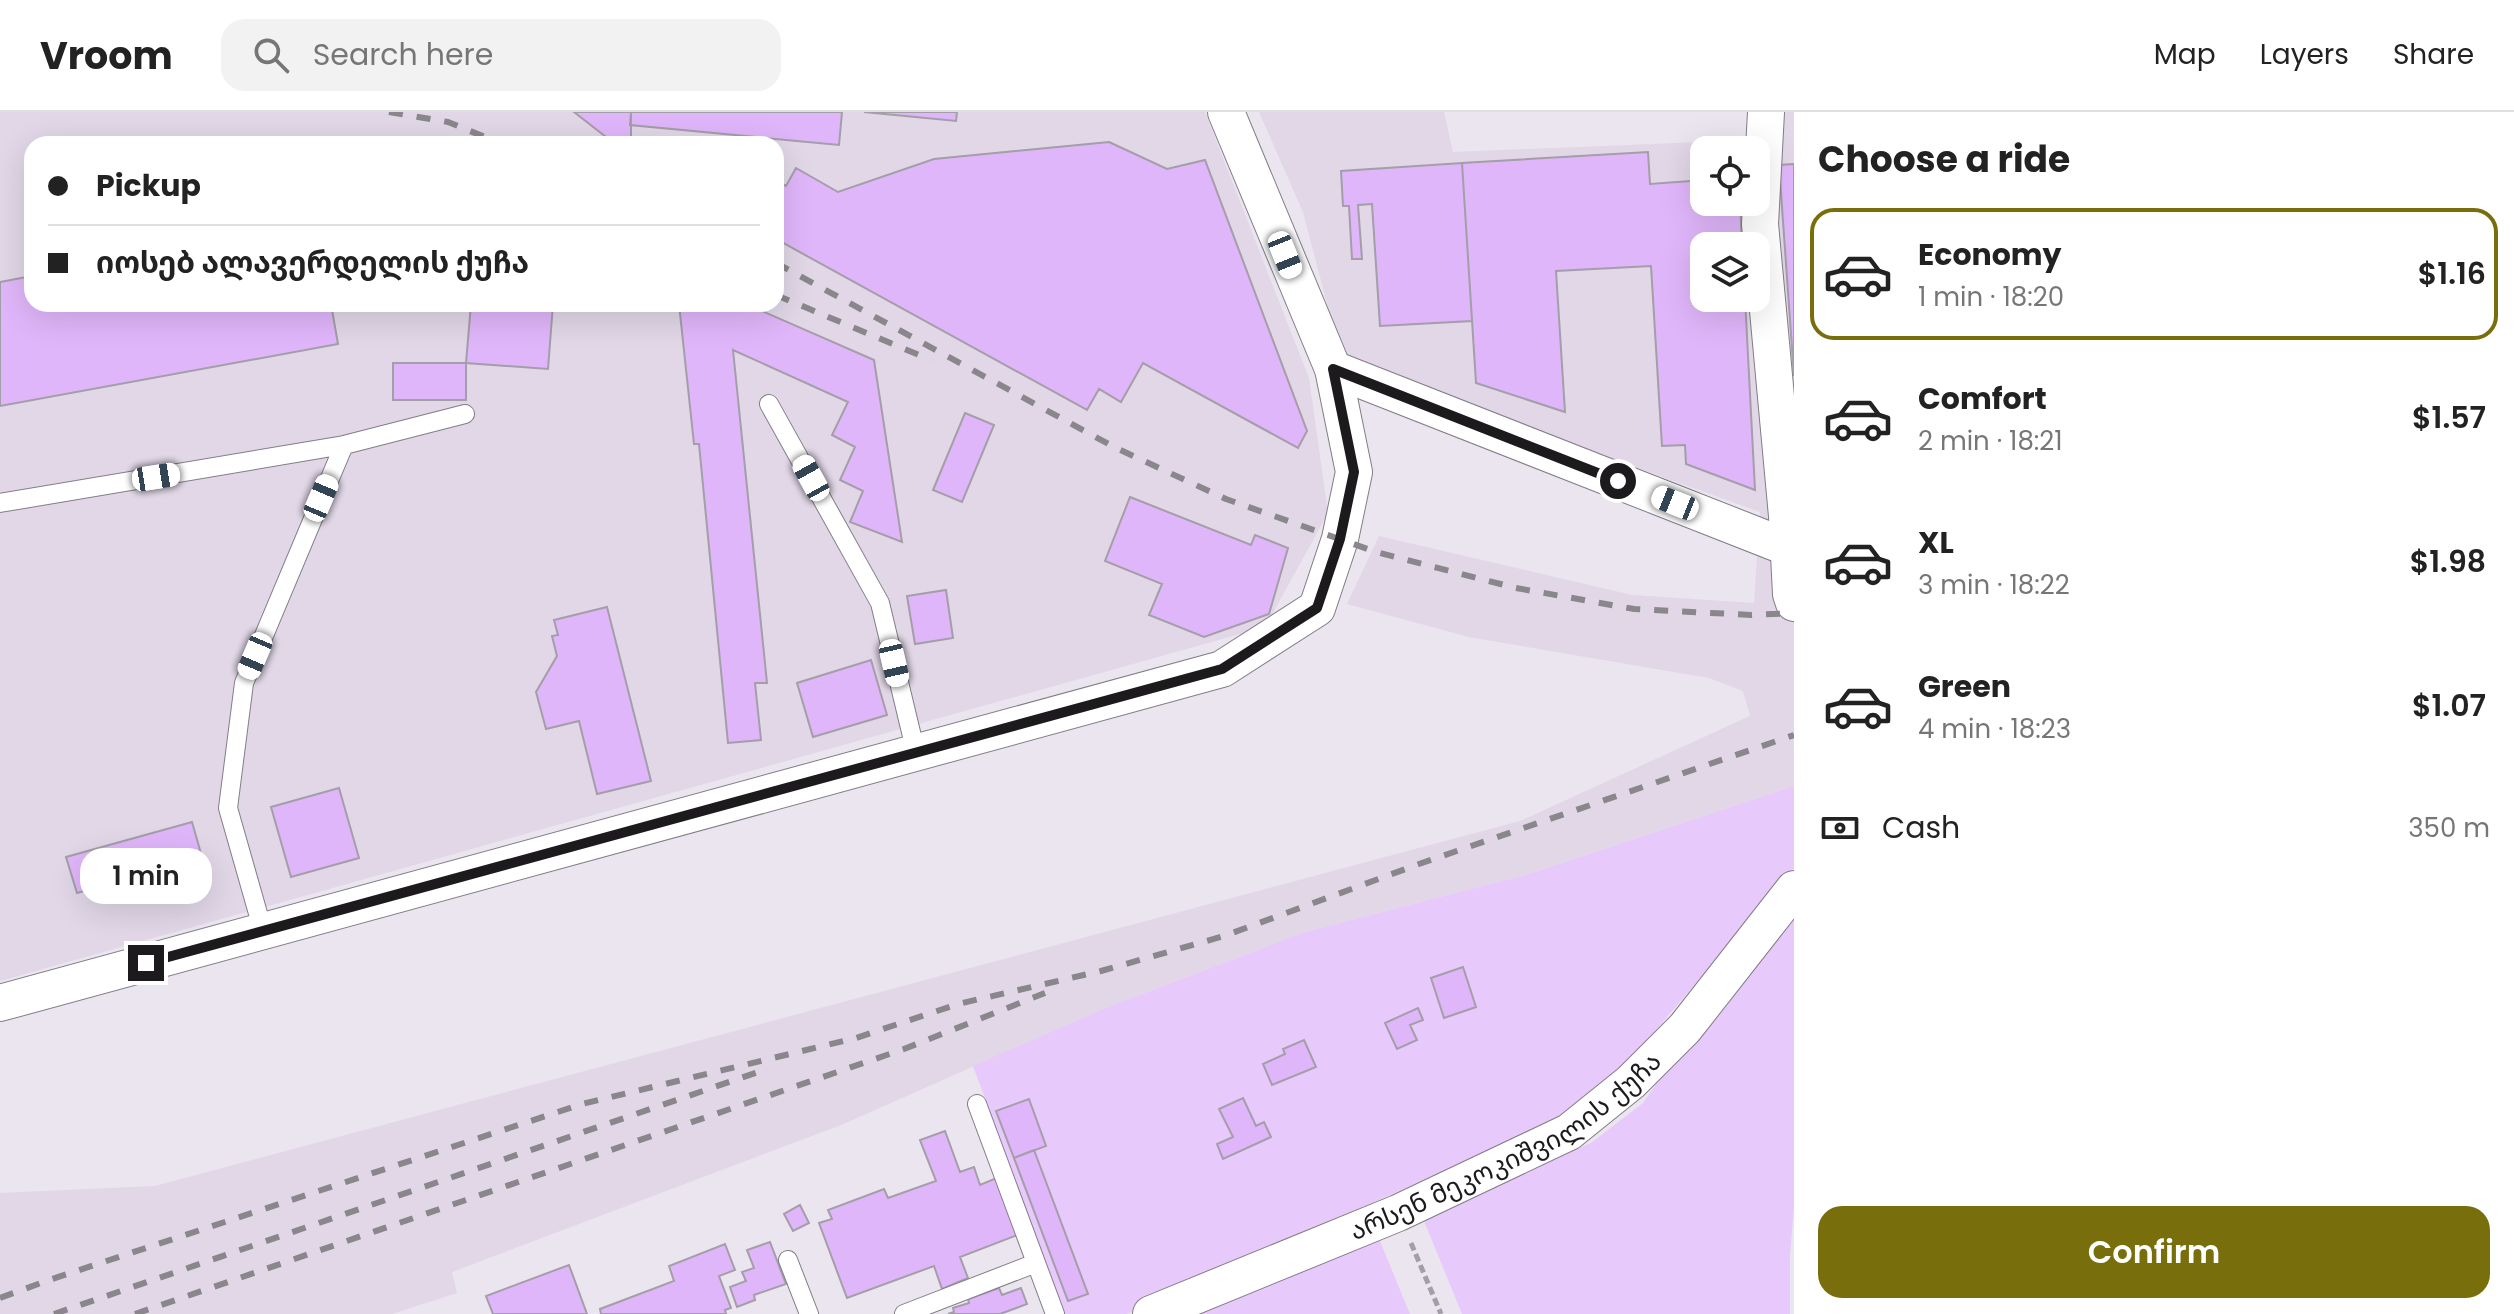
<!DOCTYPE html>
<html lang="en">
<head>
<meta charset="utf-8">
<style>
  body { margin:0; font-family:Poppins,"Noto Sans Georgian",sans-serif; background:#f2f2f2; color:#222; height:100vh; display:flex; flex-direction:column; font-size:30px; white-space:nowrap }
  * { box-sizing:border-box; margin:0 }
  p { font-size:26px; color:#767676 }
  .icon { flex:none; width:44px; height:44px; fill:none; stroke:currentColor; stroke-width:2; stroke-linecap:round; stroke-linejoin:round }
  .map { position:relative; flex:1; overflow:hidden }
  .drawer { display:flex; flex-direction:column; background:#fff; width:720px }
  .drawer>* { flex:none }
  .banner { position:absolute; left:24px; top:24px; width:760px; height:176px; border-radius:24px; box-shadow:0 8px 32px #0002; display:grid; align-content:center; height:176px; padding:0 24px; background:#fff }
  .fabs { position:absolute; left:1690px; top:24px; display:grid; gap:16px }
  .fabs a { display:grid; place-items:center; width:80px; height:80px; border-radius:16px; background:#fff; box-shadow:0 8px 32px #0002; font-size:40px }
  .end { position:absolute; width:36px; height:36px; margin:-18px; border:10px solid #1c1a1d; background:#fff; box-shadow:0 0 0 4px #fff }
  .from { border-radius:50% }
  .bubble { position:absolute; height:56px; border-radius:24px; background:#fff; box-shadow:0 8px 32px #0002; font-size:26px; font-weight:600; line-height:56px; text-align:center }
  .car { position:absolute; width:24px; height:48px; margin:-24px -12px; border-radius:10px; box-shadow:0 0 6px 2px #0007; background:linear-gradient(#fff 24%,#345 0 40%,#fff 0 76%,#345 0 86%,#fff 0) }
  .banner b { display:flex; align-items:center; gap:28px; height:76px; font-size:30px }
  .banner b+b { border-top:2px solid #e0e0e0 }
  .banner i { width:20px; height:20px; background:#222 }
  ul { padding:0; list-style:none }
  li { display:flex; align-items:center; gap:24px; height:132px; margin:0 16px 12px; padding:0 8px; border:4px solid transparent; border-radius:24px }
  li div { flex:1 }
  li b { display:block; font-size:30px }
  li em { font-style:normal; font-weight:600 }
  li.on { border-color:#796e0c }
  li>.icon { width:72px; height:72px; stroke-width:1.5 }
  h2 { padding:0 24px; font-size:36px; line-height:96px }
  .pay { display:flex; align-items:center; gap:20px; height:88px; padding:0 24px; font-size:30px }
  .pay p { margin-inline-start:auto }
  .primary-button { display:flex; gap:16px; margin-top:auto; padding:16px 24px }
  .primary-button a { flex:1; height:92px; border-radius:24px; background:#796e0c; color:#fff; font-size:32px; font-weight:600; line-height:92px; text-align:center }
  header { display:flex; align-items:center; gap:48px; box-sizing:border-box; height:112px; padding:0 40px; background:#fff; border-bottom:2px solid #e0e0e0 }
  header strong { font-size:38px }
  nav { display:flex; gap:44px; margin-inline-start:auto; font-size:28px }
  .search { width:560px; height:72px; background:#f2f2f2; display:flex; align-items:center; gap:20px; box-sizing:border-box; padding:0 28px; border-radius:24px; color:#767676; font-size:30px }
  main { display:flex; flex:1; min-height:0 }
  .map>svg:first-child { display:block }
  .built { fill:#e1d7e7; fill-rule:evenodd }
  .green { fill:#e8c9fb }
  .building { fill:#e0b6fa; stroke:#a39ea7; stroke-width:2 }
  .lines { fill:none; stroke-linecap:round; stroke-linejoin:round }
  .service-casing { stroke:#827d86; stroke-width:20 }
  .minor-casing { stroke:#827d86; stroke-width:38 }
  .path { stroke:#a39fa6; stroke-width:5; stroke-dasharray:8 4; stroke-linecap:butt }
  .service { stroke:#fff; stroke-width:18 }
  .minor { stroke:#fff; stroke-width:36 }
  .rail { stroke:#89868c; stroke-width:6; stroke-dasharray:14 14; stroke-linecap:butt }
  .route { stroke:#1c1a1d; stroke-width:10 }
  .labels { text-anchor:middle; stroke-width:6; stroke-linejoin:round; paint-order:stroke }
  .street-label { font-size:26px; fill:#1c1a1d; stroke:#fff }
</style>
</head>
<body>
<header>
<strong>Vroom</strong>
<div class="search"><svg class="icon" aria-label="search" viewBox="0 0 24 24"><circle cx="10" cy="10" r="6"/><path d="M15 15l6 6"/></svg>Search here</div>
<nav><a>Map</a><a>Layers</a><a>Share</a></nav>
</header>
<main>
<div class="map">
<svg width="1794" height="1202" viewBox="0 0 1794 1202">
  <rect width="100%" height="100%" fill="#eae5ee"/>
  <path class="built" d="M 0,0 L 1205,0 L 1309,266 L 1328,401 L 1265,515 L 0,869 ZM 32,32 L 776,32 L 776,192 L 32,192 Z
    M 1259,0 L 1444,0 L 1453,40 L 1751,28 L 1751,0 L 1794,0 L 1794,674 L 1529,762 L 1305,820 L 1103,897 L 841,1013 L 452,1160 L 457,1181 L 392,1202 L 0,1202 L 0,1081 L 155,1074 L 1520,709 L 1750,604 L 1743,579 L 1709,566 L 1469,525 L 1347,492 L 1379,424 L 1632,483 L 1754,491 L 1760,400 L 1342,249 L 1303,100 ZM 1704,38 L 1756,38 L 1756,90 L 1704,90 ZM 1704,134 L 1756,134 L 1756,186 L 1704,186 Z"/>
  <path class="green" d="M 1794,674 L 1794,756 L 1609,973 L 1564,1004 L 1127,1202 L 1065,1202 L 973,954 L 1103,897 L 1305,820 L 1529,762 Z
    M 1794,802 L 1794,1094 L 1790,1142 L 1790,1202 L 1462,1202 L 1422,1104 L 1591,1031 L 1643,991 L 1678,941 Z
    M 1377,1122 L 1410,1202 L 1190,1202 Z"/>
  <path class="building" d="M 574,0 L 631,0 L 631,32 L 615,32 Z
    M 631,0 L 842,0 L 839,33 L 630,13 Z
    M 864,0 L 957,0 L 956,9 Z
    M 1109,30 L 1167,57 L 1205,48 L 1307,319 L 1298,336 L 1143,251 L 1121,290 L 1099,277 L 1087,298 L 776,127 L 776,69 L 786,74 L 796,56 L 838,80 L 934,47 Z
    M 1648,40 L 1650,72 L 1704,68 L 1704,90 L 1740,90 L 1742,134 L 1704,134 L 1704,186 L 1745,186 L 1755,378 L 1686,352 L 1685,333 L 1662,334 L 1651,154 L 1556,159 L 1565,300 L 1476,271 L 1462,51 Z
    M 1462,51 L 1472,209 L 1380,214 L 1372,92 L 1358,93 L 1362,147 L 1352,147 L 1349,94 L 1343,94 L 1341,59 Z
    M 1794,52 L 1794,264 L 1779,53 Z
    M 32,164 L 32,192 L 331,192 L 338,232 L 0,294 L 0,170 Z
    M 471,192 L 553,192 L 548,257 L 466,251 Z
    M 679,192 L 746,192 L 874,248 L 902,430 L 850,410 L 863,379 L 840,368 L 855,335 L 832,323 L 848,290 L 733,238 L 767,571 L 755,571 L 761,628 L 728,631 L 699,332 L 694,332 Z
    M 393,251 L 466,251 L 466,288 L 393,288 Z
    M 965,301 L 994,313 L 962,390 L 933,378 Z
    M 1130,385 L 1251,433 L 1255,423 L 1288,436 L 1269,502 L 1204,525 L 1149,503 L 1162,472 L 1105,449 Z
    M 946,478 L 953,526 L 915,532 L 907,484 Z
    M 607,495 L 651,669 L 597,682 L 579,609 L 546,617 L 536,580 L 557,544 L 552,524 L 558,523 L 554,508 Z
    M 871,548 L 887,603 L 813,625 L 797,571 Z
    M 339,676 L 359,746 L 291,765 L 271,695 Z
    M 192,710 L 202,745 L 77,781 L 66,745 Z
    M 1463,855 L 1476,895 L 1444,906 L 1431,866 Z
    M 1418,896 L 1423,908 L 1410,913 L 1417,928 L 1397,937 L 1385,911 Z
    M 1304,928 L 1316,955 L 1272,973 L 1263,952 L 1285,942 L 1283,937 Z
    M 1243,986 L 1256,1014 L 1264,1010 L 1271,1025 L 1223,1047 L 1217,1032 L 1233,1025 L 1219,997 Z
    M 1029,987 L 1046,1034 L 1014,1046 L 996,999 Z
    M 945,1019 L 960,1060 L 974,1055 L 980,1073 L 999,1065 L 1020,1122 L 960,1145 L 968,1166 L 942,1177 L 934,1154 L 847,1186 L 819,1111 L 832,1107 L 828,1098 L 884,1077 L 888,1086 L 936,1069 L 920,1028 Z
    M 1034,1038 L 1088,1182 L 1068,1189 L 1014,1046 Z
    M 800,1093 L 809,1111 L 793,1119 L 784,1102 Z
    M 770,1130 L 786,1172 L 754,1183 L 755,1188 L 737,1195 L 730,1175 L 746,1169 L 742,1160 L 754,1156 L 747,1138 Z
    M 725,1132 L 735,1158 L 719,1164 L 731,1196 L 725,1198 L 726,1202 L 601,1202 L 600,1197 L 674,1169 L 669,1154 Z
    M 569,1153 L 587,1202 L 493,1202 L 486,1184 Z
    M 999,1176 L 1002,1183 L 1021,1176 L 1027,1192 L 1000,1202 L 948,1202 L 954,1200 L 953,1196 L 969,1191 L 968,1187 Z"/>
  <g class="lines">
    <g class="service-casing">
      <path id="service" d="M 769,292 L 880,491 L 916,641
        M 0,391 L 344,333
        M 263,819 L 228,696 L 244,571 L 344,333 L 465,302
        M 977,992 L 1055,1202
        M 788,1148 L 809,1202
        M 904,1202 L 1036,1151"/>
    </g>
    <g class="minor-casing">
      <g id="minor">
        <path d="M 1766,0 L 1760,112 L 1787,404 L 1791,482 L 1794,491"/>
        <path d="M 1333,257 L 1789,436"/>
        <path d="M 0,891 L 1222,557 L 1317,496 L 1340,427 L 1354,360 L 1333,257 L 1226,0"/>
        <path id="s1" d="M 1151,1202 L 1398,1101 L 1569,1020 L 1631,970 L 1685,916 L 1794,777"/>
      </g>
    </g>
    <path class="path" d="M 1411,1131 L 1441,1202"/>
    <use href="#service" class="service"/>
    <use href="#minor" class="minor"/>
    <path class="rail" d="M 389,0 L 448,10 L 502,32
      M 776,151 L 1114,335 L 1226,387 L 1376,440 L 1516,476 L 1634,497 L 1751,503 L 1794,501
      M 776,183 L 931,248
      M 0,1186 L 49,1168 L 582,992 L 856,926 L 958,892 L 1101,859 L 1224,824 L 1419,752 L 1794,623
      M 54,1202 L 758,960
      M 135,1202 L 904,937 L 1045,881"/>
  </g>
  <g class="lines">
    <path class="route" d="M 146,851 L 1222,557 L 1317,496 L 1340,427 L 1354,360 L 1333,257 L 1618,369"/>
  </g>
  <g class="labels">
    <g class="street-label">
      <text dy="9" stroke="none"><textPath href="#s1" startOffset="394">არსენ მეკოკიშვილის ქუჩა</textPath></text>
    </g>
  </g>
</svg>
<div class="fabs">
<a><svg class="icon" aria-label="locate" viewBox="0 0 24 24"><circle cx="12" cy="12" r="6"/><path d="M12 2v4M12 18v4M2 12h4M18 12h4"/></svg></a>
<a><svg class="icon" aria-label="layers" viewBox="0 0 24 24"><path d="M12 4l9 5-9 5-9-5zM3 14l9 5 9-5"/></svg></a>
</div>
<i class="end from" style="left:1618px;top:369px"></i>
<i class="end" style="left:146px;top:851px"></i>
<div class="bubble" style="left:80px;top:736px;width:132px">1 min</div>
<i class="car" style="left:1285px;top:143px;rotate:158deg"></i>
<i class="car" style="left:156px;top:365px;rotate:81deg"></i>
<i class="car" style="left:811px;top:366px;rotate:331deg"></i>
<i class="car" style="left:321px;top:386px;rotate:23deg"></i>
<i class="car" style="left:1675px;top:391px;rotate:292deg"></i>
<i class="car" style="left:255px;top:544px;rotate:203deg"></i>
<i class="car" style="left:894px;top:551px;rotate:167deg"></i>
<div class="banner">
<b><i class="from"></i>Pickup</b>
<b><i></i>იოსებ ალავერდელის ქუჩა</b>
</div>
</div>
<section class="drawer">
<h2>Choose a ride</h2>
<ul>
<li class="on"><svg class="icon" aria-label="car" viewBox="0 0 24 24"><path d="M5 17H2v-5l4-1 3-4h7l3 4 3 1v5h-3M9 17h6M6 11h13"/><circle cx="7" cy="17" r="2"/><circle cx="17" cy="17" r="2"/></svg><div><b>Economy</b><p>1 min · 18:20</p></div><em>$1.16</em></li>
<li><svg class="icon" aria-label="car" viewBox="0 0 24 24"><path d="M5 17H2v-5l4-1 3-4h7l3 4 3 1v5h-3M9 17h6M6 11h13"/><circle cx="7" cy="17" r="2"/><circle cx="17" cy="17" r="2"/></svg><div><b>Comfort</b><p>2 min · 18:21</p></div><em>$1.57</em></li>
<li><svg class="icon" aria-label="car" viewBox="0 0 24 24"><path d="M5 17H2v-5l4-1 3-4h7l3 4 3 1v5h-3M9 17h6M6 11h13"/><circle cx="7" cy="17" r="2"/><circle cx="17" cy="17" r="2"/></svg><div><b>XL</b><p>3 min · 18:22</p></div><em>$1.98</em></li>
<li><svg class="icon" aria-label="car" viewBox="0 0 24 24"><path d="M5 17H2v-5l4-1 3-4h7l3 4 3 1v5h-3M9 17h6M6 11h13"/><circle cx="7" cy="17" r="2"/><circle cx="17" cy="17" r="2"/></svg><div><b>Green</b><p>4 min · 18:23</p></div><em>$1.07</em></li>
</ul>
<div class="pay"><svg class="icon" aria-label="cash" viewBox="0 0 24 24"><path d="M3 7h18v10H3z"/><circle cx="12" cy="12" r="2"/></svg>Cash<p>350 m</p></div>
<div class="primary-button"><a>Confirm</a></div>
</section>
</main>
</body>
</html>
